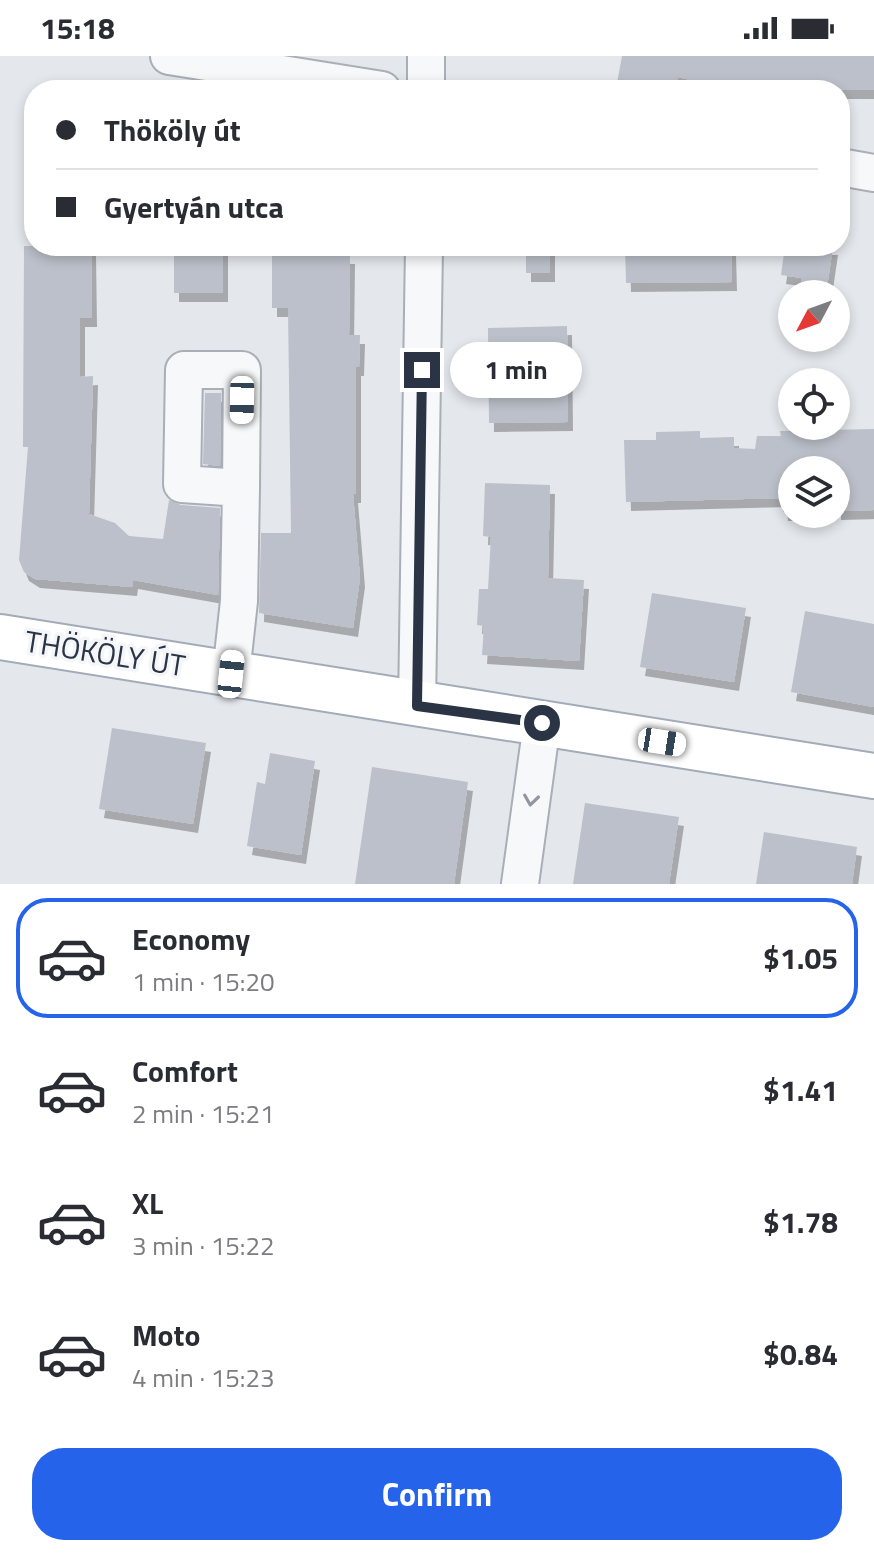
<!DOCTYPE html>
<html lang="en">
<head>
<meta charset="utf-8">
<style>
  body { margin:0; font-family:"Titillium Web",sans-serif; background:#f2f2f3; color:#2b2b33; height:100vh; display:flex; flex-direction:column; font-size:30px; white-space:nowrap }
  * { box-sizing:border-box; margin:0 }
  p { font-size:26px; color:#7c7c81 }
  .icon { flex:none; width:44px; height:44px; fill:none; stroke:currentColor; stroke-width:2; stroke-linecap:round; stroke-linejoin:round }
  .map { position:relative; height:828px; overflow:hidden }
  .drawer { display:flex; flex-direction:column; background:#fff; flex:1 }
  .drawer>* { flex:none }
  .banner { position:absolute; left:24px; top:24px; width:826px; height:176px; border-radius:32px; box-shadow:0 4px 12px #0003; display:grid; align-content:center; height:176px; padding:0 32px; background:#fff }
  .needle { width:52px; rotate:229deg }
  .buttons { position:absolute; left:778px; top:224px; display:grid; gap:16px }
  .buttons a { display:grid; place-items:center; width:72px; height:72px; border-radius:50%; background:#fff; box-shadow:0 4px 12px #0003; font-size:40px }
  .end { position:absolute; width:36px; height:36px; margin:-18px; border:10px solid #2b3445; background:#fff; box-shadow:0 0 0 4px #fff }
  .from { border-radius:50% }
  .bubble { position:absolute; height:56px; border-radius:28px; background:#fff; box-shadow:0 4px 12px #0003; font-size:26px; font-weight:700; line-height:56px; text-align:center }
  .car { position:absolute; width:24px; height:48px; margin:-24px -12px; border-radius:10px; box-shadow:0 0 6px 2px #0007; background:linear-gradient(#fff 24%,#345 0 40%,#fff 0 76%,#345 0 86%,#fff 0) }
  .banner b { display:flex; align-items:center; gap:28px; height:76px; font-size:30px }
  .banner b+b { border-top:2px solid #e1e1e2 }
  .banner i { width:20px; height:20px; background:#2b2b33 }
  ul { padding:14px 0 0; list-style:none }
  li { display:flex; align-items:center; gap:24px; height:120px; margin:0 16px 12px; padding:0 16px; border:4px solid transparent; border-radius:32px }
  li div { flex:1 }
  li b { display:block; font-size:30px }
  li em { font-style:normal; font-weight:700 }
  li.on { border-color:#2563eb }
  li>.icon { width:72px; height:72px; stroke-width:1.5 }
  .cta { display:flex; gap:16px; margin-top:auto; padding:16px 32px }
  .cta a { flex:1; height:92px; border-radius:32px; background:#2563eb; color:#fff; font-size:32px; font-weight:700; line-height:92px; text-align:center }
  .status { display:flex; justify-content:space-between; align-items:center; height:56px; padding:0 40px; background:#fff; direction:ltr }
  .status svg { height:22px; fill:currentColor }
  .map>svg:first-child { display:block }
  .building { fill:#bbc0ca; filter:url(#shadow) }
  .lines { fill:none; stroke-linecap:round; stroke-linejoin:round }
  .minor-casing { stroke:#a9aeb7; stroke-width:40 }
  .major-casing { stroke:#a3abb8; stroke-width:48 }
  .minor { stroke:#f7f8fa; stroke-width:36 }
  .major { stroke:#fff; stroke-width:44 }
  .oneway { stroke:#9196a0 }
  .route { stroke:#2b3445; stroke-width:10 }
  .labels { text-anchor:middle; stroke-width:7; stroke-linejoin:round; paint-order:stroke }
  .street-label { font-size:30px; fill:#2b3445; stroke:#f4f6f9 }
</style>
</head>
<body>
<div class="status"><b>15:18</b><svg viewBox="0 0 49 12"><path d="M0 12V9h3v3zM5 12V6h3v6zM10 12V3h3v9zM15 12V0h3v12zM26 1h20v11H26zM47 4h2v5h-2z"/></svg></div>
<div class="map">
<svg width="874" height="828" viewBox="0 0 874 828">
  <defs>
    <filter id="shadow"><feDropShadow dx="5" dy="9" stdDeviation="0" flood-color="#0004"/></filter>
  </defs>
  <rect width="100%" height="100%" fill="#e4e7ec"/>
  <path class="building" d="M 622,0 L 874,0 L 874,34 L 734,34 L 678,21 L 676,34 L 652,34 L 617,27 Z
    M 24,190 L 91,190 L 92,262 L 80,262 L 80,321 L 93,320 L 89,458 L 115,467 L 129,480 L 163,483 L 169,444 L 181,449 L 220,452 L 218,539 L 133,524 L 132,531 L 35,523 L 24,516 L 19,504 L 28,391 L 23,391 Z
    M 174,190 L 223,190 L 223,237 L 174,237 Z
    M 526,190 L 550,190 L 550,217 L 526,217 Z
    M 625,190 L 731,190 L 732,226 L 626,227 Z
    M 785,190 L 833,190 L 826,238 L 800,238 L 802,222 L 781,219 Z
    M 272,197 L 350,199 L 349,279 L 360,279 L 359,311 L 356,311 L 356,438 L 353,438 L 360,522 L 353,572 L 259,557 L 261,477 L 291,477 L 288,252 L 272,252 Z
    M 567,270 L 568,366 L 489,367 L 488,272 Z
    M 205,337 L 221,337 L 220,410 L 203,408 Z
    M 874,373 L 874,454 L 836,455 L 836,414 L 792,414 L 792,456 L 783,456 L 782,442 L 626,446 L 624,384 L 656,384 L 656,376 L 700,375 L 700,382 L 734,381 L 734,392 L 755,393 L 757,380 L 781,380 L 780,375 Z
    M 485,427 L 550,429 L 548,522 L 584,524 L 579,605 L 482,599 L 484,570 L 477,569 L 479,533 L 488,533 L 491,481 L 483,480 Z
    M 652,537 L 746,552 L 734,626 L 640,611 Z
    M 805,555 L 874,568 L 874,651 L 791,636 Z
    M 112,672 L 206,687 L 193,768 L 99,753 Z
    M 270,697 L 315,705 L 301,799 L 247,790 L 257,726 L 265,728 Z
    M 372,711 L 468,726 L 454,828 L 355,828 Z
    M 585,747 L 679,761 L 669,828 L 573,828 Z
    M 764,776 L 857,791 L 852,828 L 756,828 Z"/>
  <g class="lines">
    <g class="minor-casing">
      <path id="minor" d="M 169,0 L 382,34
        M 426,0 L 426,34
        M 840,111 L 874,117
        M 184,314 L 242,314 L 241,432 L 182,428 Z
        M 231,618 L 239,545 L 241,432
        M 417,650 L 424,190
        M 520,828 L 542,667"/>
    </g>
    <g class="major-casing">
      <path id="major" d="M 0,581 L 874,720"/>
    </g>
    <use href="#minor" class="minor"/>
    <use href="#major" class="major"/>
  </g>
  <defs><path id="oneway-chevron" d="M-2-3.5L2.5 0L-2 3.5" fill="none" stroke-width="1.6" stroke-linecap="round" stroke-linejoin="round" transform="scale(2)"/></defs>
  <use class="oneway" href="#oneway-chevron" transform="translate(531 744) rotate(98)"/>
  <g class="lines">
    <path class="route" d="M 422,314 L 417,650 L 542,667"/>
  </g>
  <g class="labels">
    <g class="street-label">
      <text transform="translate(105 598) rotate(9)" y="10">THÖKÖLY ÚT</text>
    </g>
  </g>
</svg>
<div class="buttons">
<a><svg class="needle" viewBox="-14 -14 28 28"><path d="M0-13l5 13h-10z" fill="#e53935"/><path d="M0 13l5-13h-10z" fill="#7c7c81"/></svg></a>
<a><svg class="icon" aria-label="locate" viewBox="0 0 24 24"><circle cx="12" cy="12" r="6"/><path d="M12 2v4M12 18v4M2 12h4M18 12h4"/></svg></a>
<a><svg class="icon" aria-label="layers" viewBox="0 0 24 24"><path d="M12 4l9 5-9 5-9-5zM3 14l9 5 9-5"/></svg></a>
</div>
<i class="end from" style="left:542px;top:667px"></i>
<i class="end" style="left:422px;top:314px"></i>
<div class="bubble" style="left:450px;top:286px;width:132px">1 min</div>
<i class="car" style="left:242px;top:344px;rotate:181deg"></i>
<i class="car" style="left:231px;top:618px;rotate:6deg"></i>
<i class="car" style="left:662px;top:686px;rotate:99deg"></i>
<div class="banner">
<b><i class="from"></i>Thököly út</b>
<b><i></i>Gyertyán utca</b>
</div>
</div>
<section class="drawer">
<ul>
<li class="on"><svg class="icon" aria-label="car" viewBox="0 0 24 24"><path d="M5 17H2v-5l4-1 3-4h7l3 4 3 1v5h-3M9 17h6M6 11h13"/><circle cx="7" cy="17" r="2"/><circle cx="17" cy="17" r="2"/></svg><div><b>Economy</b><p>1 min · 15:20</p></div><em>$1.05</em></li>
<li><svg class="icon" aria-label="car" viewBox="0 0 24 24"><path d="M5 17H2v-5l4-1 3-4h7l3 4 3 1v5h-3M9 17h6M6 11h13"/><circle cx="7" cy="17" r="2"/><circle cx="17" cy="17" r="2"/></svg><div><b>Comfort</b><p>2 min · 15:21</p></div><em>$1.41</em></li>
<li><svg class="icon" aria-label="car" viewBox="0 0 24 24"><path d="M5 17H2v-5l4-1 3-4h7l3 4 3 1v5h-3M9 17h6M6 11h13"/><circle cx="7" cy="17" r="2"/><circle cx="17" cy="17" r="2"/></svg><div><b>XL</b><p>3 min · 15:22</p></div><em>$1.78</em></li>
<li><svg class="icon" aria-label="car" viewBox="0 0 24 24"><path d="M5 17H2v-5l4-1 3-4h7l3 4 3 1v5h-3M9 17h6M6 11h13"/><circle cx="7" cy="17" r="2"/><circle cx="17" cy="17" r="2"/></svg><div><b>Moto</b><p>4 min · 15:23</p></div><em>$0.84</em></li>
</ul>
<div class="cta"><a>Confirm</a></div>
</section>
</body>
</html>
